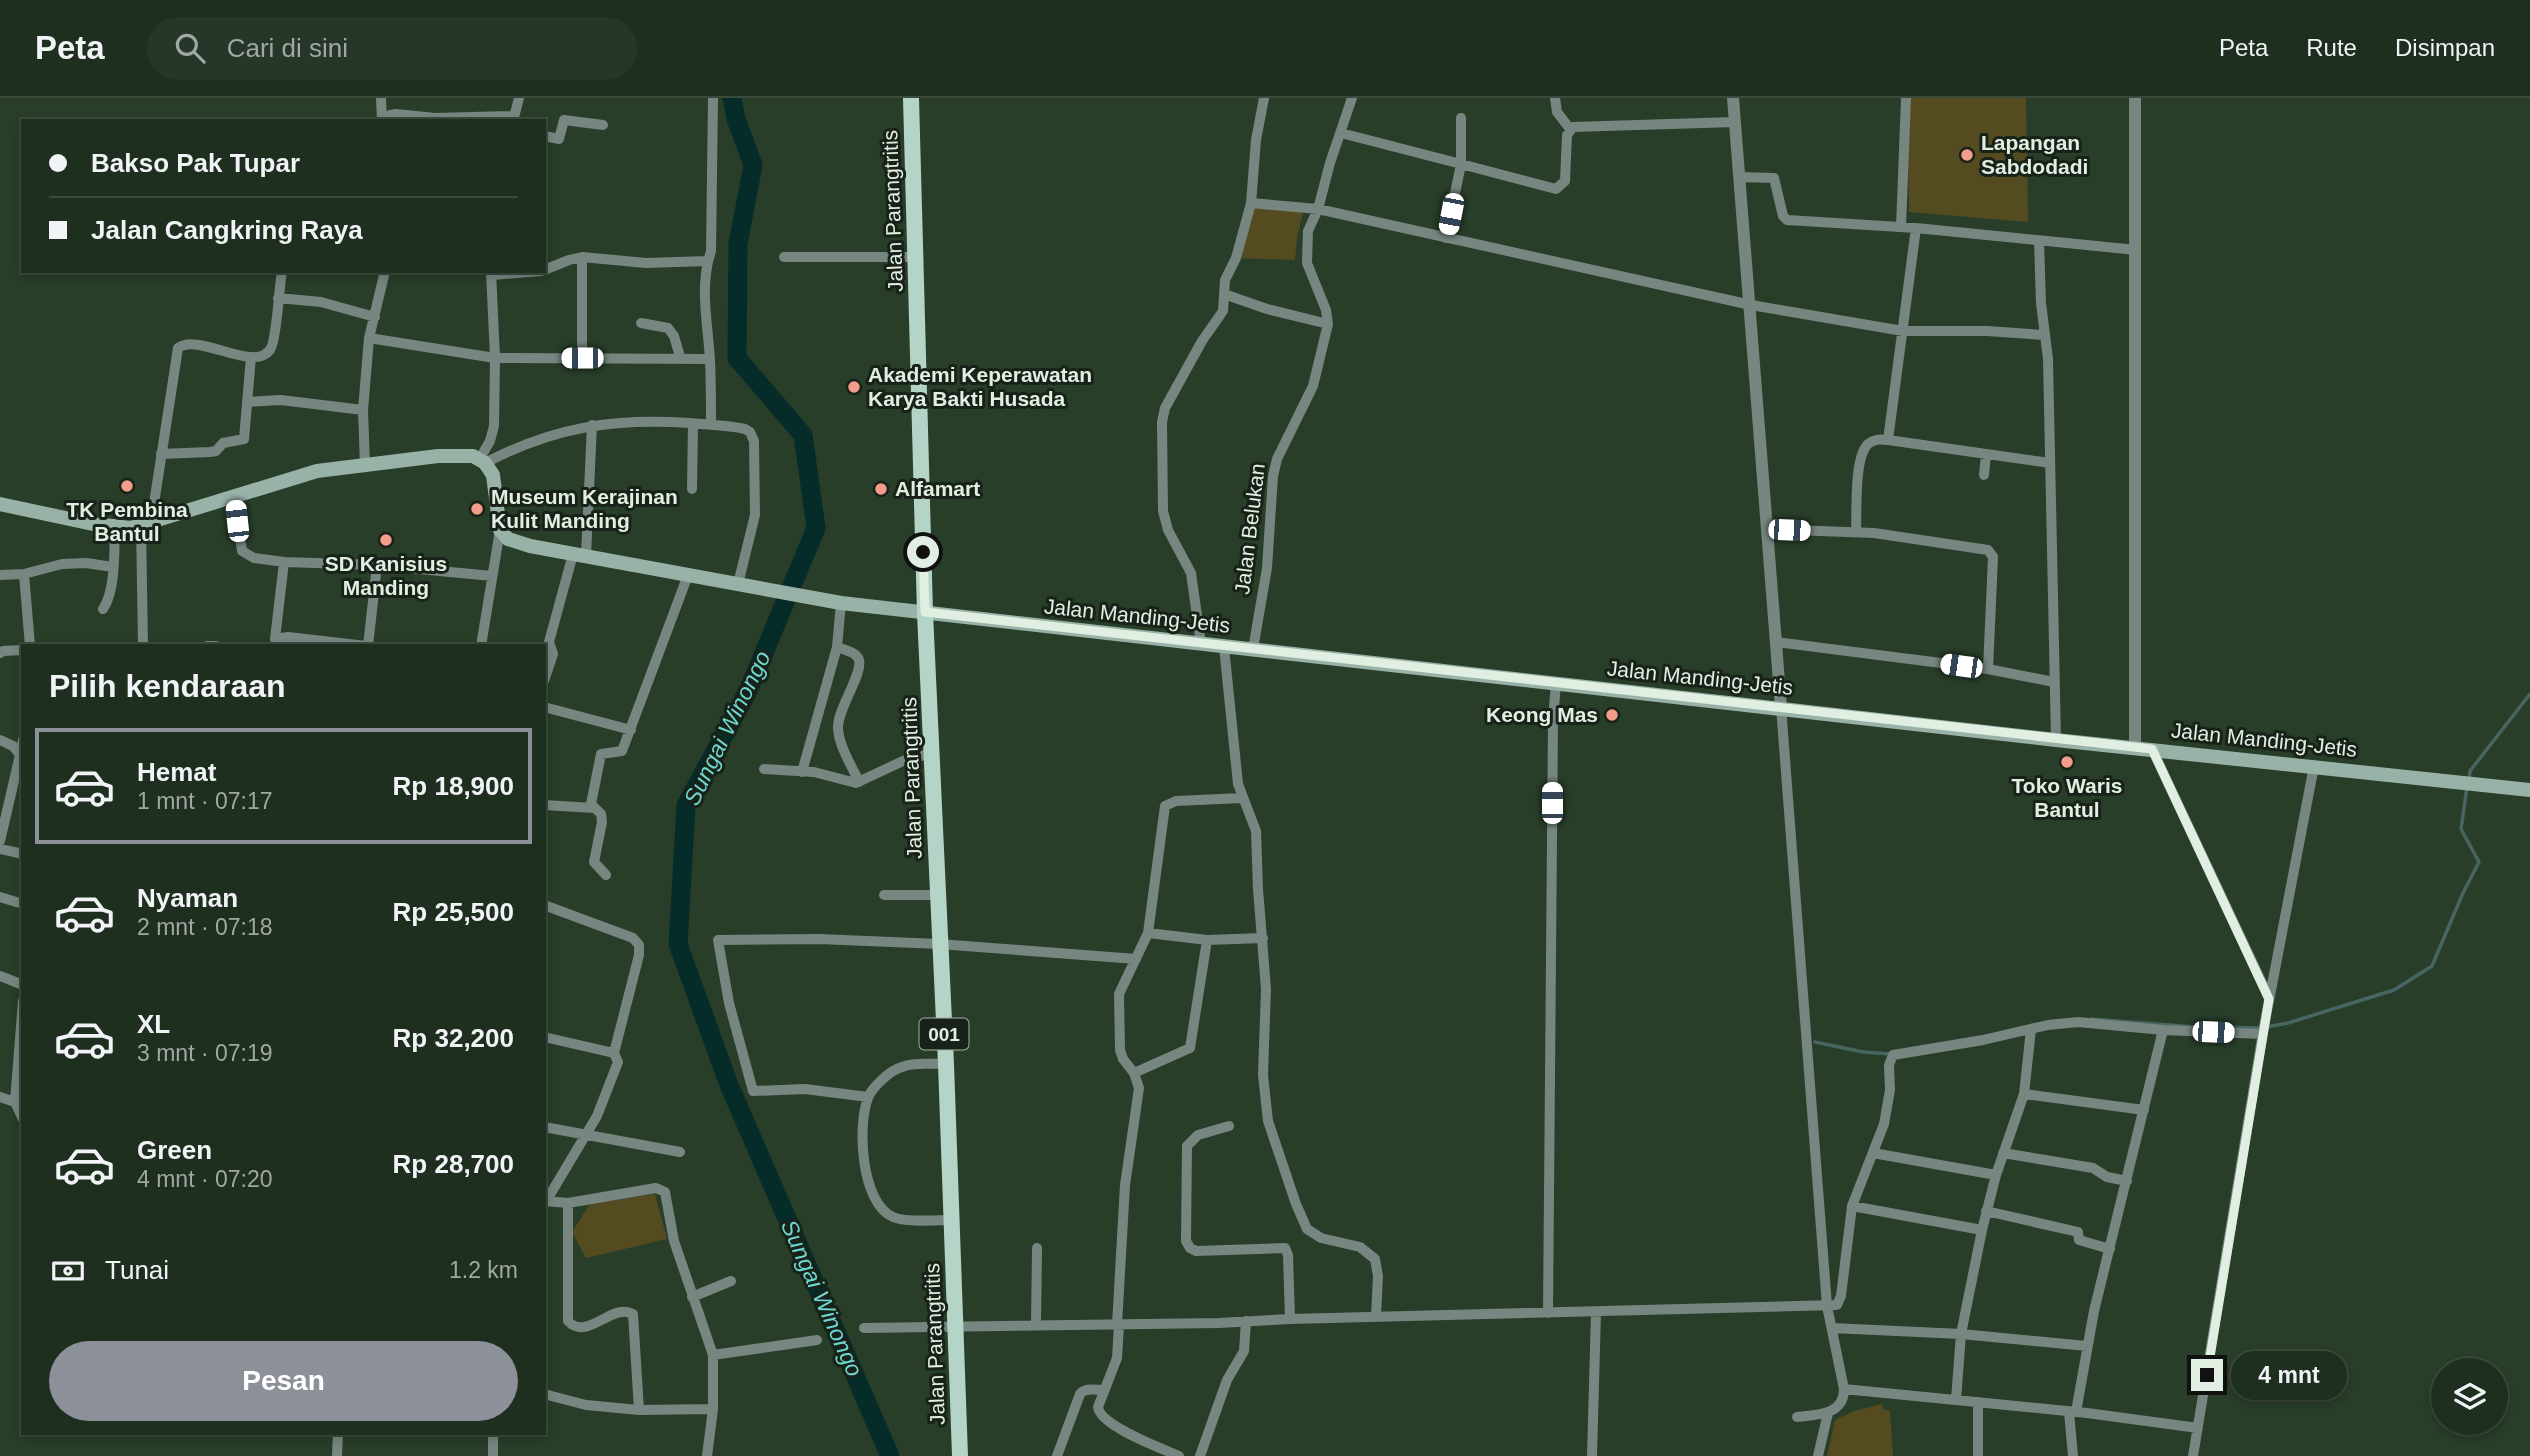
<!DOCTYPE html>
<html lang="id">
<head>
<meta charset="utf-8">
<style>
  body { margin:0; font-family:Arial,sans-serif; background:#263628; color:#f1f3f6; height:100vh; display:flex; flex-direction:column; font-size:26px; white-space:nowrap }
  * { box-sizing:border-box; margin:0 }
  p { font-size:23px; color:#a1a8a4 }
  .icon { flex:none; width:38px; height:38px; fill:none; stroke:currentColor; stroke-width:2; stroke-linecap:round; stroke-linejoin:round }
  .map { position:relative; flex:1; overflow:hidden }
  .side { position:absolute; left:21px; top:546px; width:525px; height:791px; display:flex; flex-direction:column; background:#1e2e1f; border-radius:0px; box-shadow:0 4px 10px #0003,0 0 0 2px #3c4a3d }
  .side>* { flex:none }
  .guide { position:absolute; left:21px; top:21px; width:525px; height:154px; border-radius:0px; box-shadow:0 4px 10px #0003,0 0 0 2px #3c4a3d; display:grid; align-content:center; height:154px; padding:0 28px; background:#1e2e1f }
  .tools { position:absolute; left:2431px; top:1260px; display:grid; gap:14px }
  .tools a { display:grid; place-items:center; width:77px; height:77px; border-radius:50%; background:#1e2e1f; box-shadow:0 4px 10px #0003,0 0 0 2px #3c4a3d; font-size:35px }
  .end { position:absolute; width:32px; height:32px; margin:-16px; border:9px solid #e1efe2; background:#111; box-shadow:0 0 0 4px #111 }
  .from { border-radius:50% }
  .bubble { position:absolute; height:49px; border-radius:24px; background:#1e2e1f; box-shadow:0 4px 10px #0003,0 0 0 2px #3c4a3d; font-size:23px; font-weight:700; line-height:49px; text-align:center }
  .car { position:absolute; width:21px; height:42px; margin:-21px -10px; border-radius:9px; box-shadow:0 0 5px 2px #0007; background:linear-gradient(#fff 24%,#345 0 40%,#fff 0 76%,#345 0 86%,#fff 0) }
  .guide b { display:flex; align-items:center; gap:24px; height:66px; font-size:26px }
  .guide b+b { border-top:2px solid #3c4a3d }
  .guide i { width:18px; height:18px; background:#f1f3f6 }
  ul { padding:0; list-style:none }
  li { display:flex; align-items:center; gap:21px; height:116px; margin:0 14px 10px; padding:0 14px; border:4px solid transparent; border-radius:0px }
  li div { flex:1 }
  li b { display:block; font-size:26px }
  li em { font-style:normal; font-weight:700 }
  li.active { border-color:#8c9099 }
  li>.icon { width:63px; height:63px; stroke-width:1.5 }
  h2 { padding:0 28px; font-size:32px; line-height:84px }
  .pay { display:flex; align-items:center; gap:18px; height:77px; padding:0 28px; font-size:26px }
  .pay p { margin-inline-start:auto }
  .button { display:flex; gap:14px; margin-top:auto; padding:14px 28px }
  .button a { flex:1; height:80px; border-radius:42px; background:#8c9099; color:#fff; font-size:28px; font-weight:700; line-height:80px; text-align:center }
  header { display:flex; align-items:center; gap:42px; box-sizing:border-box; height:98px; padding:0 35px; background:#1e2e1f; border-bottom:2px solid #3c4a3d }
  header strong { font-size:33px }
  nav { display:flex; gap:38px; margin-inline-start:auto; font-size:24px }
  .search { width:490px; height:63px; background:#263628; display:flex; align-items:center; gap:18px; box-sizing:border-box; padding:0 24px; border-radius:38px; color:#a1a8a4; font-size:26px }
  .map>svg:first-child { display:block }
  .green { fill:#544c20 }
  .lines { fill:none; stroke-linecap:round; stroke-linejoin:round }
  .stream { stroke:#486661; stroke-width:3.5 }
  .river { stroke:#062c2a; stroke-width:19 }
  .minor { stroke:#778680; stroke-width:10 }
  .tertiary { stroke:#778680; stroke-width:12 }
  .secondary { stroke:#99b2a8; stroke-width:14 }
  .primary { stroke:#b4d4c7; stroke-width:16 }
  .route { stroke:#e1efe2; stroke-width:9 }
  .poi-dot { fill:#f49d8b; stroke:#182218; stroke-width:2.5 }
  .labels { text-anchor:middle; stroke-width:6; stroke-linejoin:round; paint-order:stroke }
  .shield { fill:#182218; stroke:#a5b2a5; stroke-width:2 }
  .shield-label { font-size:19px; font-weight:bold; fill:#e1efe2 }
  .poi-label { font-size:21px; font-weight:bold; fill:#e1efe2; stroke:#182218; text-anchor:start }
  .street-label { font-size:21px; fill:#e1efe2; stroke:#182218 }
  .water-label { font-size:23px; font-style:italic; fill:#6dd8d2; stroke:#182218 }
</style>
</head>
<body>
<header>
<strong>Peta</strong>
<div class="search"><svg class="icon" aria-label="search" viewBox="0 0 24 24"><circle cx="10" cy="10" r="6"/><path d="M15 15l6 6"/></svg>Cari di sini</div>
<nav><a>Peta</a><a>Rute</a><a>Disimpan</a></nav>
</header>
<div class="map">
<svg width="2530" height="1358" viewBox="0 0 2530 1358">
  <rect width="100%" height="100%" fill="#283e29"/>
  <path class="green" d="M 1907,0 L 2026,0 L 2028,124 L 1909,114 Z
    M 1252,108 L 1303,114 L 1297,140 L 1295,162 L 1237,160 Z
    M 655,1096 L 667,1141 L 586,1160 L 572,1134 L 590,1106 Z
    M 1882,1306 L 1883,1311 L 1890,1313 L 1893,1358 L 1827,1358 L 1835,1322 L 1857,1312 Z"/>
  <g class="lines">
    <path class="stream" d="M 2469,682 L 2470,673 L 2530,596
      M 2091,921 L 2195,929
      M 2216,929 L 2262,930 L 2288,925 L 2394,892 L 2432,868 L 2463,795 L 2479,764 L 2461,731 L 2467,689
      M 1815,944 L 1863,954 L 1891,956"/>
    <path class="river" d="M 732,0 L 736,21 L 753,67 L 738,146 L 737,260 L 803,337 L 816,430 L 748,593 L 686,707 L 678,846 L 729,987 L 890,1358"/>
    <path class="minor" d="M 381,0 L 382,23
      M 1555,0 L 1557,14 L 1570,31
      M 382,22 L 390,17 L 396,16 L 435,20 L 514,18
      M 513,23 L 519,0
      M 1341,35 L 1461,66 L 1461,20
      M 544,38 L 559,41 L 564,22 L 603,27
      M 1739,79 L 1774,80 L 1783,118 L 1787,122 L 1916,130 L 2136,152
      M 1251,105 L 1318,111 L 1751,207 L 1903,233 L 1987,233 L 2044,237
      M 1901,129 L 1906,0
      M 1446,140 L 1461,66 L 1556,91 L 1565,83 L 1567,37 L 1573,29 L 1735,24
      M 2039,143 L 2041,205 L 2048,261 L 2056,642
      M 582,159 L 582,260
      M 784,159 L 915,159
      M 544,172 L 569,162 L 582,159 L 646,165 L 708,163
      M 492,177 L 541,173
      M 1224,196 L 1267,211 L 1328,226
      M 278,200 L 321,204 L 375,219
      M 641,225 L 668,230 L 674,238 L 680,259
      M 369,240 L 495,260 L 710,261
      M 247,304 L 281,302 L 363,312
      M 711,327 C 711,305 711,283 710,262 C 708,226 699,189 711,153 L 713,0
      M 1888,342 L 1916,130
      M 161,356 L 210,354 L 216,353 L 223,345 L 244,341 L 251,259
      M 479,362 L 490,343 L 494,328 L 495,260 L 491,173
      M 485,365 C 554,329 613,320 690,325 C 708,327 727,327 745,331 L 750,334 L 754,343 L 755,417 L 738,486
      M 365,368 L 363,312 L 369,240 L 385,173
      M 1984,377 L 1986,356
      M 692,391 L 693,326
      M 234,398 L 242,453 L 254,460 L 284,464 L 275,541 L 288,539 L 366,548
      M 151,425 L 178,250 C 199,234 257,277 271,250 C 277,238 279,190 282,173
      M 141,428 L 143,548
      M 1767,431 L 1874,435 L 1988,452 L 1993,459 L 1988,571
      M 1856,434 C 1857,414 1854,362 1867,347 C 1873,341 1880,341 1888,342 L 2050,365
      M 586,458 L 592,327
      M 284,464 L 377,467 L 368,548
      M 377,467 L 492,478
      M 24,476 L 30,548
      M 0,477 L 24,476 L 62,466 L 86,465 L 113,469
      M 841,505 L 837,549 C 844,552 857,554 859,562 C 863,576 838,610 838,629 C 838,647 852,668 859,684
      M 103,511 C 116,492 114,452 115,429
      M 1776,544 L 1988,571 L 2054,584
      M 1201,546 L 1191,475 L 1168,432 L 1163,413 L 1162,324 L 1165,310 L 1202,243 L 1223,213 L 1225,182 L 1236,160 L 1251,105 L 1256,42 L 1264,0
      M 207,548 L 216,548
      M 481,548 L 500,432
      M 1224,549 L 1238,686 L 1256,733 L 1258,791 L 1266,891 L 1263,977 L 1268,1023 L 1296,1106 L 1307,1131 L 1321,1140 L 1360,1149 L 1375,1161 L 1378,1178 L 1376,1218
      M 1253,551 L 1267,470 L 1273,378 L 1277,361 L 1313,288 L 1328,226 L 1326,212 L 1307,165 L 1308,133 L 1318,111 L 1330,65 L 1352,0
      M 0,555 L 3,553 L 23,552
      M 544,583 L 553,556 L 549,544 L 573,456
      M 544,609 L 631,632
      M 1781,609 L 1827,1208 L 1844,1291 C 1844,1317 1817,1317 1797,1319
      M 0,642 L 13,648 L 20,657 L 0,743
      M 2152,651 L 2269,900
      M 22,657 L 20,657 L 23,642
      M 764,671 L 814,674 L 856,685 L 903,663 L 932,655
      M 802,674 L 837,549
      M 544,707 L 594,710
      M 0,751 L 23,756
      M 606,777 L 594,764 L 602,724 L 601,716 L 591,706 L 601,656 L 622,653 L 688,477
      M 884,797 L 938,797
      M 0,799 L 23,806
      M 544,807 L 633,840 L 639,847 L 639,857 L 614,955 L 618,964 L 597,1018 L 545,1105
      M 1148,835 L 1207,842 L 1263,840
      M 0,878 L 23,887
      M 544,939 L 614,955
      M 946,966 C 929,966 909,963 893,973 C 885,978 871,991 868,1000 C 857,1028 861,1105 893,1119 C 907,1125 936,1122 952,1122
      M 1134,975 L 1190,950 L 1207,842
      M 2024,996 L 2144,1012
      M 0,999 L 15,1004 L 23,1021
      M 868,999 L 805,991 L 753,993 L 729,905 L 718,842 L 819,841 L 939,846 L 1136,861
      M 15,1004 L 23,903
      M 1229,1028 L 1198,1037 L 1187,1048 L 1186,1143 L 1190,1150 L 1196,1153 L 1285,1150 L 1288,1157 L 1290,1221
      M 544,1029 L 680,1054
      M 1873,1055 L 1996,1077
      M 2003,1055 L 2093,1070 L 2107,1079 L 2127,1083
      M 546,1103 L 568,1105 L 656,1090 L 665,1094 L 674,1143 L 713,1257 L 713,1311 L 707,1358
      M 568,1105 L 568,1223 C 587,1244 612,1204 633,1216 L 639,1312
      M 1852,1108 L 1982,1132
      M 1986,1113 L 2078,1134 L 2079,1142 L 2110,1151
      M 692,1199 L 731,1183
      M 1548,1215 L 1553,622 L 1556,585
      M 1036,1226 L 1037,1150
      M 1117,1227 L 1125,1087 L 1139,990 L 1134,975 L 1123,961 L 1120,952 L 1119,896 L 1148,835 L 1165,708 L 1176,703 L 1242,700
      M 1119,1227 L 1117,1260 L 1098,1309 C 1100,1328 1161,1350 1179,1358
      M 864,1230 L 1219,1225 L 1290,1221 L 1837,1207 L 1841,1198 L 1852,1108 L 1884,1026 L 1890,992 L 1889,967 L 1893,957 L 1983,942 L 2048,927 L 2078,924 L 2163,932 L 2263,936
      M 1832,1230 L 1961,1236 L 2087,1248
      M 713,1257 L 817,1242
      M 1844,1291 L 2087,1315 L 2198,1330
      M 544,1296 L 586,1307 L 639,1312 L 713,1311
      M 1956,1302 L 1961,1236 L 1982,1132 L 1996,1077 L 2024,996 L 2031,931
      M 2069,1314 L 2073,1358
      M 2076,1314 L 2094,1213 L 2163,932
      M 493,1335 L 493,1358
      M 337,1358 L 338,1335
      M 1057,1358 L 1080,1296 C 1085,1289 1096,1292 1104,1292
      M 1200,1358 L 1227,1282 L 1244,1253 L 1246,1223
      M 1592,1358 L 1596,1214
      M 1818,1358 L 1828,1315
      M 1978,1358 L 1978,1304
      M 2193,1358 L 2263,934 L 2314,668"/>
    <path class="tertiary" d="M 1733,0 L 1781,609
      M 2135,0 L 2135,649"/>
    <path class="secondary" d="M 0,406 L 93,426 L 131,430 L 317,373 L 438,358 L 473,358 L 485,365 L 493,377 L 500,432 L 508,441 L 530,448 L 841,505 L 2056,642 L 2530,692"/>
    <path class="primary" d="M 911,0 L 925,515 L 946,966 L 960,1358"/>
  </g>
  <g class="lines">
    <path class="route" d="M 923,454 L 925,514 L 2152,651 L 2269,901 L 2207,1277"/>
  </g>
  <g class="poi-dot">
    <circle cx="1967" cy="57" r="7"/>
    <circle cx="854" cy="289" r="7"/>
    <circle cx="127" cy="388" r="7"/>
    <circle cx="881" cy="391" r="7"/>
    <circle cx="477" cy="411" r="7"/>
    <circle cx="386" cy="442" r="7"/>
    <circle cx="1612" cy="617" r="7"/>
    <circle cx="2067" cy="664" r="7"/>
  </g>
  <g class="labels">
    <rect class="shield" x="919.5" y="920.5" width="49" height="31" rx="5"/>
    <g class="shield-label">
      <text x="944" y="943">001</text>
    </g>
    <g class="poi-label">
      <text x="1981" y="52">Lapangan<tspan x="1981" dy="24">Sabdodadi</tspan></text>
      <text x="868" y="284">Akademi Keperawatan<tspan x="868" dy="24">Karya Bakti Husada</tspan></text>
      <text x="895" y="398">Alfamart</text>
      <text x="491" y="406">Museum Kerajinan<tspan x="491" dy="24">Kulit Manding</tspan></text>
      <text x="127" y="419" text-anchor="middle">TK Pembina<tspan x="127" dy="24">Bantul</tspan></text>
      <text x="386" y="473" text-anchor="middle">SD Kanisius<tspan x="386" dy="24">Manding</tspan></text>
      <text x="1598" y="624" text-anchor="end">Keong Mas</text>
      <text x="2067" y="695" text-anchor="middle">Toko Waris<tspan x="2067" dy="24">Bantul</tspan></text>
    </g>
    <g class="street-label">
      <text transform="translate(893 113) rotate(-92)" y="7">Jalan Parangtritis</text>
      <text transform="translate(1250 431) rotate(-83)" y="7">Jalan Belukan</text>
      <text transform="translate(1137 518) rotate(6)" y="7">Jalan Manding-Jetis</text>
      <text transform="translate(1700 580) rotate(6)" y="7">Jalan Manding-Jetis</text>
      <text transform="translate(2264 642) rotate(6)" y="7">Jalan Manding-Jetis</text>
      <text transform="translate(912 680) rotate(-92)" y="7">Jalan Parangtritis</text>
      <text transform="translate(935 1246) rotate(-92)" y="7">Jalan Parangtritis</text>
    </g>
    <g class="water-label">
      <text transform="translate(727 630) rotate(-64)" y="8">Sungai Winongo</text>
      <text transform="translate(822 1200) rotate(66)" y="8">Sungai Winongo</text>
    </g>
  </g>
</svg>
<div class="tools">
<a><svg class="icon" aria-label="layers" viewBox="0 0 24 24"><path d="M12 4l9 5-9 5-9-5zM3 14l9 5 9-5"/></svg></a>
</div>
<i class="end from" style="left:923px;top:454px"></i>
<i class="end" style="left:2207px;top:1277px"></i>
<div class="bubble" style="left:2231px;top:1253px;width:116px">4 mnt</div>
<i class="car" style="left:1451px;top:116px;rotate:191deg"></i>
<i class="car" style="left:582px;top:260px;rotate:270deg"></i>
<i class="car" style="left:237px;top:423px;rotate:354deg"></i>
<i class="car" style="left:1789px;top:432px;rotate:92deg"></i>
<i class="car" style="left:1961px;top:568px;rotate:278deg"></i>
<i class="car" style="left:1552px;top:705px;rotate:0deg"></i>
<i class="car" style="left:2213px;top:934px;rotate:92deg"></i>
<div class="guide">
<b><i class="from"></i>Bakso Pak Tupar</b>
<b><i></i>Jalan Cangkring Raya</b>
</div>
<section class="side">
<h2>Pilih kendaraan</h2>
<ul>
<li class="active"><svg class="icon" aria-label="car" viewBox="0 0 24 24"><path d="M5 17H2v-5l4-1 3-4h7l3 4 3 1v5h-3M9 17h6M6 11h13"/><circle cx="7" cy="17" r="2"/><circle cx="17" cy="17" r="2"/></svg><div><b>Hemat</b><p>1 mnt · 07:17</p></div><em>Rp 18,900</em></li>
<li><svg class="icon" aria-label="car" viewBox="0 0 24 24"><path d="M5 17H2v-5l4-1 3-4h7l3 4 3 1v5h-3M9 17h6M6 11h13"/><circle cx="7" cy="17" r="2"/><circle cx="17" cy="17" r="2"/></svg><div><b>Nyaman</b><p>2 mnt · 07:18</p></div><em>Rp 25,500</em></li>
<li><svg class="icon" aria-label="car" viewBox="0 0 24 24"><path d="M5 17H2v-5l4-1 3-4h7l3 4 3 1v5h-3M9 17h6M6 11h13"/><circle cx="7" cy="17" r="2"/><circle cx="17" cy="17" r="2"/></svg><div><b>XL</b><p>3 mnt · 07:19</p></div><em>Rp 32,200</em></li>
<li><svg class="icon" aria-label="car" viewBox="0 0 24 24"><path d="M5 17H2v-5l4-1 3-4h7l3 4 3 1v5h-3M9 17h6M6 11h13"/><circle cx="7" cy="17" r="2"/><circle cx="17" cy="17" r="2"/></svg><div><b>Green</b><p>4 mnt · 07:20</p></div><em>Rp 28,700</em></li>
</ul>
<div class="pay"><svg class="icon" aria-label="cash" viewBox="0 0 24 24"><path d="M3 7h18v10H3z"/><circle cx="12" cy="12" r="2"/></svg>Tunai<p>1.2 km</p></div>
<div class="button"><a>Pesan</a></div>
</section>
</div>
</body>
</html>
